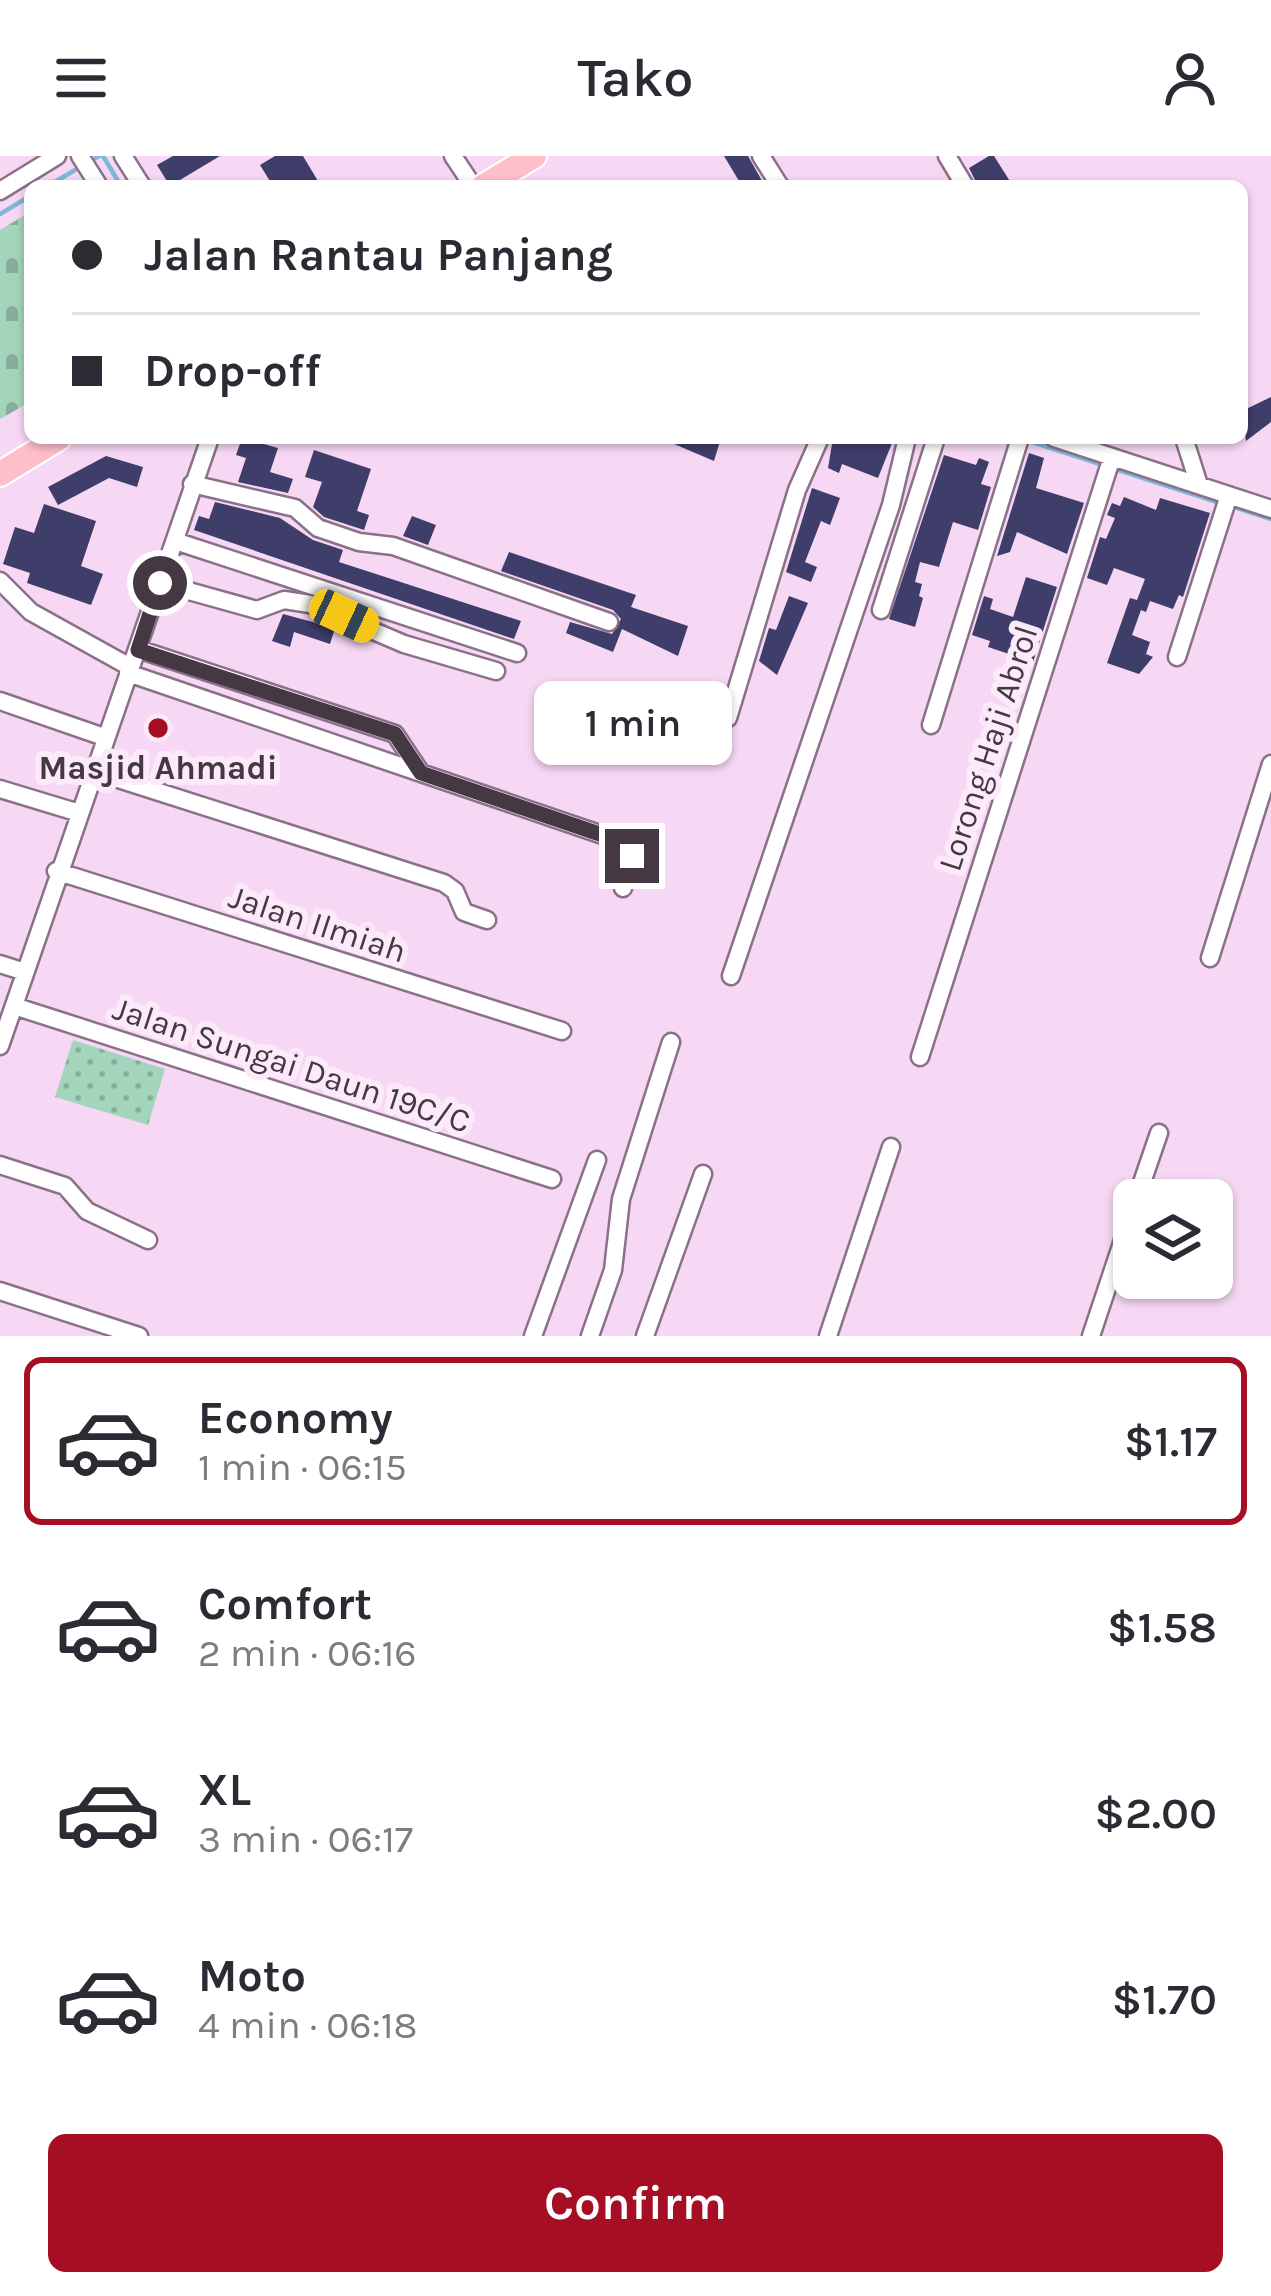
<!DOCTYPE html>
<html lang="en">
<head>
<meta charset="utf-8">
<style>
  body { margin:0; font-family:Karla,sans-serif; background:#f7f7f7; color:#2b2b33; height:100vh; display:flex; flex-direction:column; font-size:45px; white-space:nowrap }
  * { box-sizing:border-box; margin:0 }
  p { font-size:39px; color:#7c7c81 }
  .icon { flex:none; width:66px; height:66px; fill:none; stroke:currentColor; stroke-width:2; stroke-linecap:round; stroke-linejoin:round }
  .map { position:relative; height:1180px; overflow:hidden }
  .drawer { display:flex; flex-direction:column; background:#fff; flex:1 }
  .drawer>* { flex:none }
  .banner { position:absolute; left:24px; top:24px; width:1224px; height:264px; border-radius:18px; box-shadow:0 3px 9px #0004; display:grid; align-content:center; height:264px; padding:0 48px; background:#fff }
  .controls { position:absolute; left:1113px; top:1023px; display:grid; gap:24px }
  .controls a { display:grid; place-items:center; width:120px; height:120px; border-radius:18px; background:#fff; box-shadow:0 3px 9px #0004; font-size:60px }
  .end { position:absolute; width:54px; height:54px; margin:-27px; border:15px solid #443843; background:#fff; box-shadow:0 0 0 6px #fff }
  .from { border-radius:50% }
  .bubble { position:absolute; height:84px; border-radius:18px; background:#fff; box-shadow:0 3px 9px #0004; font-size:39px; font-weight:600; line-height:84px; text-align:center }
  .car { position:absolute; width:36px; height:72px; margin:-36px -18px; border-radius:15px; box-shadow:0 0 9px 3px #0007; background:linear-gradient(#f5c518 24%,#345 0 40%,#f5c518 0 76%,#345 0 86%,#f5c518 0) }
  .banner b { display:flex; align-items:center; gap:42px; height:114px; font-size:45px }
  .banner b+b { border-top:3px solid #e1e1e2 }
  .banner i { width:30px; height:30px; background:#2b2b33 }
  ul { padding:21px 0 0; list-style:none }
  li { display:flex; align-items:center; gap:36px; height:168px; margin:0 24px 18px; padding:0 24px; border:6px solid transparent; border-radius:18px }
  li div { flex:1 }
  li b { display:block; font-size:45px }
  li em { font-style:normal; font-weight:600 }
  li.current { border-color:#a60e24 }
  li>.icon { width:108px; height:108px; stroke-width:1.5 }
  .action { display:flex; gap:24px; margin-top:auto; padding:24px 48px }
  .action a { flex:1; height:138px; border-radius:18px; background:#a60e24; color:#fff; font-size:48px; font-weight:600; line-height:138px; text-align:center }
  header { display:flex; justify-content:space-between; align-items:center; height:156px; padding:0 48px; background:#fff; font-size:54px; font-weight:600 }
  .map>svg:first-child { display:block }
  .cemetery { fill:url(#cemetery-stones) }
  .park { fill:url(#park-dots) }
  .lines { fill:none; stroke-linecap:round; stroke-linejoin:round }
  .stream { stroke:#7eb7d8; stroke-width:4.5 }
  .building { fill:#3f3d6a }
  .minor-casing { stroke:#8a7089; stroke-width:21 }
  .highway-casing { stroke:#fff; stroke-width:28 }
  .minor { stroke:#fff; stroke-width:16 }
  .highway { stroke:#febeca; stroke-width:24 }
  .route { stroke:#443843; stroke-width:15 }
  .poi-dot { fill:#a60e24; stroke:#fceafa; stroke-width:4.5 }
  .labels { text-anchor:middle; stroke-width:12; stroke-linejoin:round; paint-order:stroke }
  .street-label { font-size:33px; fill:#443843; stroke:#fceafa }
  .poi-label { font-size:33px; font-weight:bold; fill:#443843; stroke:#fceafa }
</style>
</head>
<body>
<header><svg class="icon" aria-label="menu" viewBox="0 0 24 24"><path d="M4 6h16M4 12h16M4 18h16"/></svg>Tako<svg class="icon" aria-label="person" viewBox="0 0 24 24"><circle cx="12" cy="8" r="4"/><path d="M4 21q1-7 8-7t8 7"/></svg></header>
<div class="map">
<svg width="1271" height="1180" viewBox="0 0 1271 1180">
  <defs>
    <pattern id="cemetery-stones" width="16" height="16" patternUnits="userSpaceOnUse" patternTransform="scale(3)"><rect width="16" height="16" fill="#a3d5bc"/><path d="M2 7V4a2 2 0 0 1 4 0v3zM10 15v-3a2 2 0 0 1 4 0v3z" fill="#86ae9a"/></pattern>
    <pattern id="park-dots" width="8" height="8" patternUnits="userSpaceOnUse" patternTransform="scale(3)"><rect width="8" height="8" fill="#a3d5bc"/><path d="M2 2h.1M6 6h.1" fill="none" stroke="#86ae9a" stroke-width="1.8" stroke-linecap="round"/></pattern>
  </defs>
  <rect width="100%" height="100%" fill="#f6d8f4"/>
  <path class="cemetery" d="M 30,56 L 30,246 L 0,263 L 0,74 Z"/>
  <path class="park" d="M 73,884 L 165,913 L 148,969 L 55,941 Z"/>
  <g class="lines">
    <path class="stream" d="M 103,0 L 121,30
      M 96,2 L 99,0
      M 48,30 L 75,14
      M 0,58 L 30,40
      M 1026,284 L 1220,347
      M 1231,350 L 1271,363"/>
  </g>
  <path class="building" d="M 173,0 L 220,0 L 170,30 L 157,9 Z
    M 275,0 L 303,0 L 321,30 L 273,30 L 260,9 Z
    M 724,0 L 748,0 L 765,30 L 742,30 Z
    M 989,0 L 994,0 L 1013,30 L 991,30 L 988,25 L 978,30 L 969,12 Z
    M 1271,241 L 1271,266 L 1246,285 L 1242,255 Z
    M 242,282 L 278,292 L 270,316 L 293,323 L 288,337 L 238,326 L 246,302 L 236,299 Z
    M 660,282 L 721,282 L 714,305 Z
    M 833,282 L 894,282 L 878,322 L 842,308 L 839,317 L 828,312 Z
    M 314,294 L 371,313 L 357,355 L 369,359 L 364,374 L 324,361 L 313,351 L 322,326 L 305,321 Z
    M 1029,297 L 1044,302 L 1036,332 L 1084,347 L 1067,398 L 1017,376 L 1010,396 L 997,400 Z
    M 944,299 L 976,309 L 979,302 L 989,306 L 981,328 L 991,331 L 978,374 L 953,366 L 939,411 L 920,406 L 915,426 L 922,428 L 919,440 L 923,442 L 915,471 L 889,463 Z
    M 106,300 L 143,311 L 137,331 L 109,322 L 58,349 L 48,331 Z
    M 812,332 L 840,342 L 830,369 L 821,365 L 805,406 L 817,411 L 811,426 L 786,416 Z
    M 1124,341 L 1156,354 L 1160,342 L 1210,357 L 1183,441 L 1179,439 L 1173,453 L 1150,445 L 1146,456 L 1141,454 L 1132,479 L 1150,486 L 1146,498 L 1153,501 L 1139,518 L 1107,507 L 1130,442 L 1137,444 L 1145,423 L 1114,412 L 1107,429 L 1087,422 L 1100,381 L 1106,383 L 1115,362 L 1107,359 L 1112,347 L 1120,350 Z
    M 215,346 L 280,362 L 313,384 L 343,394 L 339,406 L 521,465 L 514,483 L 194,374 L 199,360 L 209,363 Z
    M 44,348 L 96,365 L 81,410 L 103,418 L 91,449 L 27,427 L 30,417 L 3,408 L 15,371 L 34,377 Z
    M 412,360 L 436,369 L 428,389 L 403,380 Z
    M 509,396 L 636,439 L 631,451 L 688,470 L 678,500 L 622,473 L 613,496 L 566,477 L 570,466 L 612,478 L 621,463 L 613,454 L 501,415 Z
    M 1026,421 L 1057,431 L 1033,506 L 988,491 L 990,485 L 972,479 L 984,440 L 993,443 L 990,453 L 1013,461 Z
    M 789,440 L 808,447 L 777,519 L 759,505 L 769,472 L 776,474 Z
    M 283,458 L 335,472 L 330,488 L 294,476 L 290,491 L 272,485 Z"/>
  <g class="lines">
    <g class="minor-casing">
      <path id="minor" d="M 80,0 L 99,30
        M 123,0 L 142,30
        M 453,0 L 473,30
        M 761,0 L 780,30
        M 947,0 L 965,30
        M 0,35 L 57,0
        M 1054,282 L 1271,353
        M 1184,282 L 1199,329
        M 192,328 L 295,352 L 318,372 L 359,386 L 393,390 L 609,466
        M 175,385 L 517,497
        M 0,425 L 31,456 L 130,511
        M 160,427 L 257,454 L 284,444 L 310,448 L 404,488 L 496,515
        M 881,454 L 936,282
        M 138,493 L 395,578 L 421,617
        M 1177,501 L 1229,339
        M 128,517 L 623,686 L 631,700 L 623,732
        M 0,545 L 104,581
        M 728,562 L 797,334 L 820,282
        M 931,569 L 1020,282
        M 93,615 L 444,727 L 455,735 L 464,756 L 487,764
        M 0,633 L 76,656
        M 56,715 L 562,875
        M 1210,802 L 1271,608
        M 0,808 L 25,816
        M 731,820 L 891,349 L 907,282
        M 14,850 L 552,1023
        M 0,890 L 210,282
        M 920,901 L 1112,301
        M 0,1009 L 65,1030 L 87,1055 L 148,1084
        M 1136,1044 L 1159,977
        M 0,1135 L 139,1180
        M 533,1180 L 597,1004
        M 590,1180 L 613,1114 L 621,1043 L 671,886
        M 645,1180 L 703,1018
        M 828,1180 L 891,991
        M 1091,1180 L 1134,1051"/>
    </g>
    <g class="highway-casing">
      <path id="highway" d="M 484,30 L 534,0
        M 0,318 L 59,282"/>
    </g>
    <use href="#minor" class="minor"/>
    <use href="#highway" class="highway"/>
  </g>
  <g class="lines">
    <path class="route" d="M 160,427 L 138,494 L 395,578 L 421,617 L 623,686 L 632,700"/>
  </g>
  <circle class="poi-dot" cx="158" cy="572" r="12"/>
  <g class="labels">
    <g class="street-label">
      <text transform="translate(987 592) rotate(-72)" y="12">Lorong Haji Abrol</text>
      <text transform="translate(318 767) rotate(18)" y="12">Jalan Ilmiah</text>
      <text transform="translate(292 908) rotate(18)" y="12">Jalan Sungai Daun 19C/C</text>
    </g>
    <g class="poi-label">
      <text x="158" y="623">Masjid Ahmadi</text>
    </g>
  </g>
</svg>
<div class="controls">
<a><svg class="icon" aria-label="layers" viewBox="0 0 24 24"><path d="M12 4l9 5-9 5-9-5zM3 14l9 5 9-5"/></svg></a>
</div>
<i class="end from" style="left:160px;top:427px"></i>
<i class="end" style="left:632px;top:700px"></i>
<div class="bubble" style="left:534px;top:525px;width:198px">1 min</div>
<i class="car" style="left:344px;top:460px;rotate:115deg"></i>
<div class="banner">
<b><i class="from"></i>Jalan Rantau Panjang</b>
<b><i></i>Drop-off</b>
</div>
</div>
<section class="drawer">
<ul>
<li class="current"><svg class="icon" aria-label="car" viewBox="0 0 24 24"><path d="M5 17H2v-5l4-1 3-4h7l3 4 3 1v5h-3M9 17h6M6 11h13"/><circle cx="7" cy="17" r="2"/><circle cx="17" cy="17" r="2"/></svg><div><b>Economy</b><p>1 min · 06:15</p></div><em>$1.17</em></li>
<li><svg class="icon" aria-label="car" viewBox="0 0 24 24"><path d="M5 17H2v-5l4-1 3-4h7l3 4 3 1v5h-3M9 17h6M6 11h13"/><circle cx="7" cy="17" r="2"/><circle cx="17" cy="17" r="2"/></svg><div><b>Comfort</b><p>2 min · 06:16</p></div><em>$1.58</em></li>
<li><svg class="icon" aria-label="car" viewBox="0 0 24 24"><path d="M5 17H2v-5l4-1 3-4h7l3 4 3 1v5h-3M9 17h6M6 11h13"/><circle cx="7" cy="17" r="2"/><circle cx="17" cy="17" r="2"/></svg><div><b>XL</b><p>3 min · 06:17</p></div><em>$2.00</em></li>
<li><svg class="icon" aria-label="car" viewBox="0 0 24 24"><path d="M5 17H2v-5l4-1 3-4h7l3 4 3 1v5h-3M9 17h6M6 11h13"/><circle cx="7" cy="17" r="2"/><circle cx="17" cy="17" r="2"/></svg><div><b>Moto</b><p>4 min · 06:18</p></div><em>$1.70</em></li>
</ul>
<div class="action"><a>Confirm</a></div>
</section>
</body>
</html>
